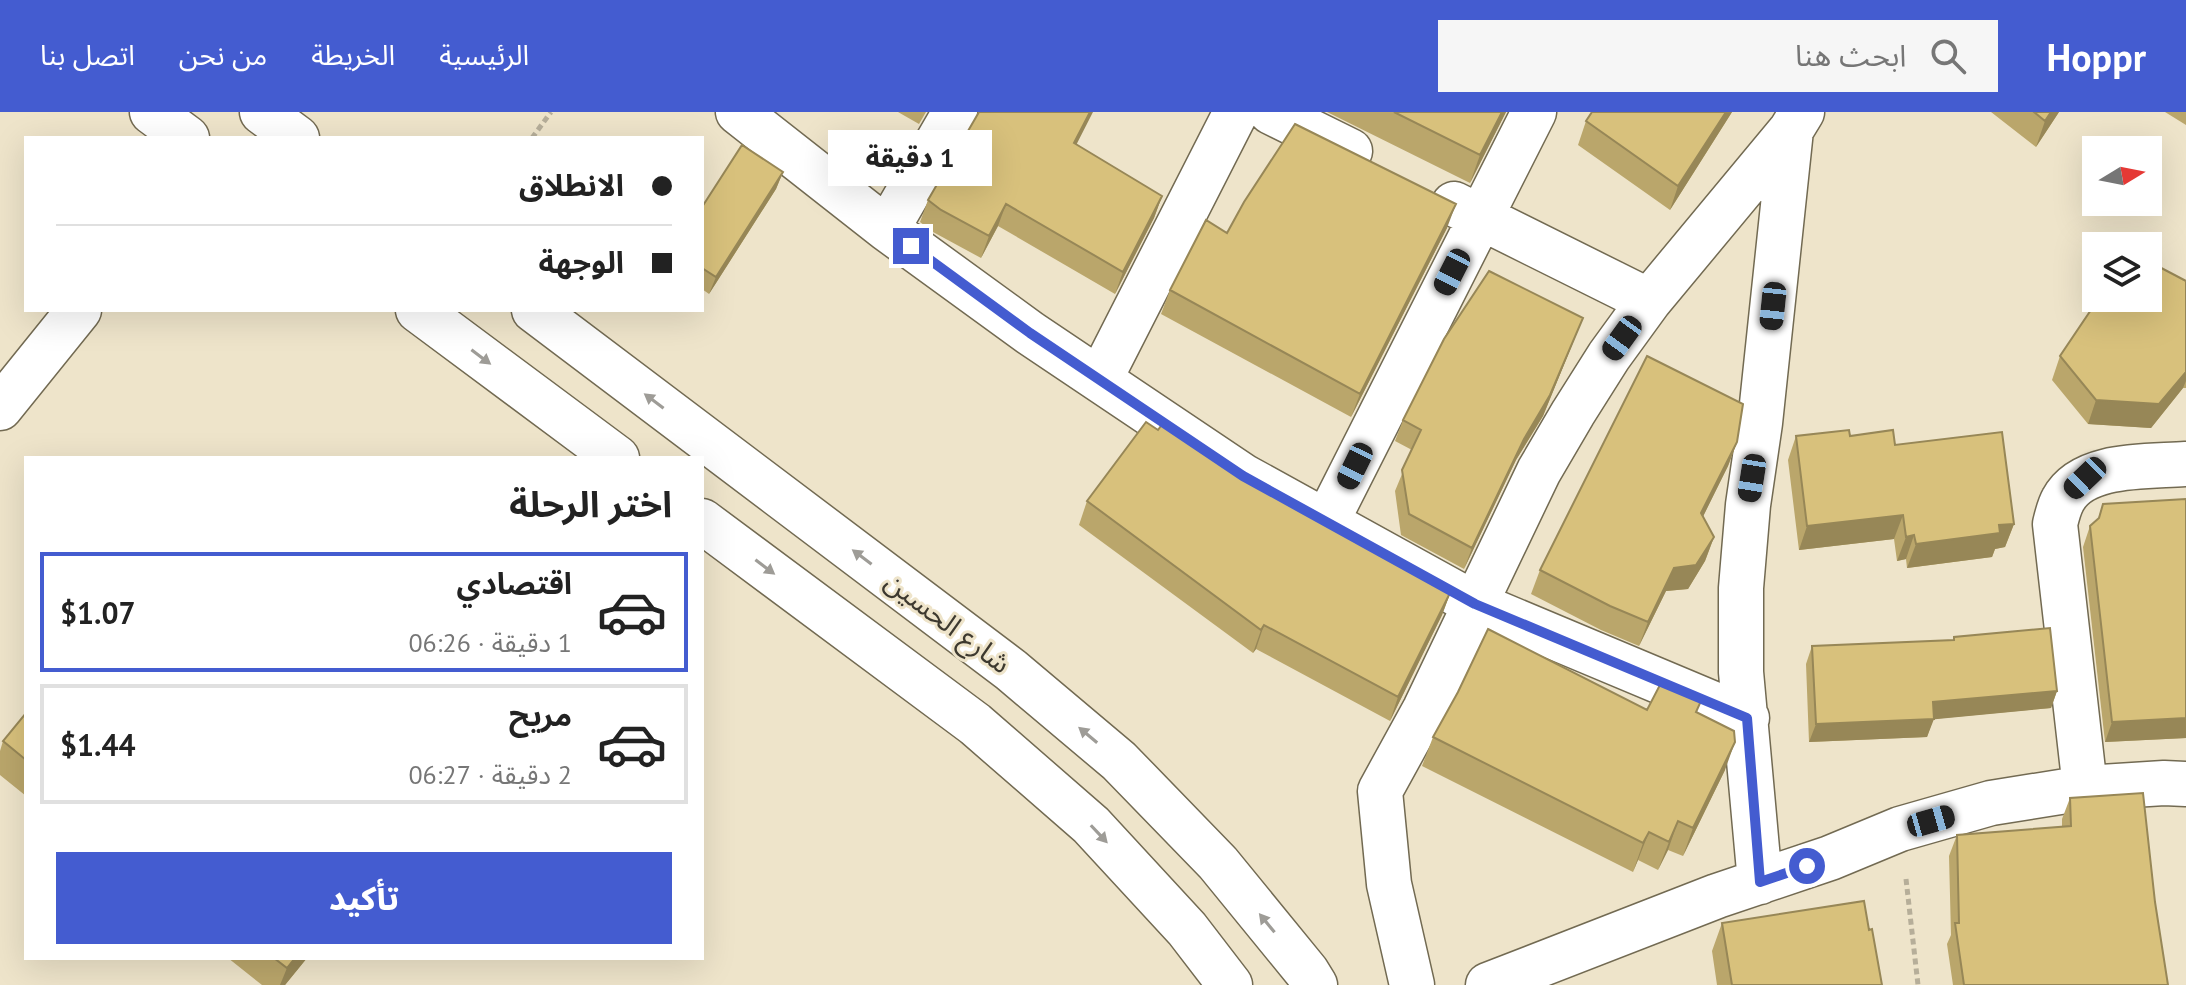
<!DOCTYPE html>
<html lang="ar">
<head>
<meta charset="utf-8">
<style>
  body { margin:0; font-family:"PT Sans","Noto Sans Arabic",sans-serif; background:#f6f6f6; color:#222; direction:rtl; height:100vh; display:flex; flex-direction:column; font-size:30px; white-space:nowrap }
  * { box-sizing:border-box; margin:0 }
  p { font-size:26px; color:#767676 }
  .icon { flex:none; width:44px; height:44px; fill:none; stroke:currentColor; stroke-width:2; stroke-linecap:round; stroke-linejoin:round }
  .map { position:relative; flex:1; overflow:hidden; direction:ltr }
  .details { position:absolute; left:24px; top:344px; width:680px; height:504px; display:flex; flex-direction:column; background:#fff; border-radius:0px; box-shadow:0 8px 32px #0002; direction:rtl }
  .details>* { flex:none }
  .hud { position:absolute; left:24px; top:24px; width:680px; height:176px; border-radius:0px; box-shadow:0 8px 32px #0002; direction:rtl; display:grid; align-content:center; height:176px; padding:0 32px; background:#fff }
  .needle { width:52px; rotate:80deg }
  .fabs { position:absolute; left:2082px; top:24px; display:grid; gap:16px }
  .fabs a { display:grid; place-items:center; width:80px; height:80px; border-radius:0px; background:#fff; box-shadow:0 8px 32px #0002; font-size:40px }
  .end { position:absolute; width:36px; height:36px; margin:-18px; border:10px solid #445cd0; background:#fff; box-shadow:0 0 0 4px #fff }
  .from { border-radius:50% }
  .bubble { position:absolute; height:56px; border-radius:0px; background:#fff; box-shadow:0 8px 32px #0002; font-size:26px; font-weight:800; line-height:56px; text-align:center; direction:rtl }
  .car { position:absolute; width:24px; height:48px; margin:-24px -12px; border-radius:10px; box-shadow:0 0 6px 2px #0007; background:linear-gradient(#222 24%,#8ab4d8 0 40%,#222 0 76%,#8ab4d8 0 86%,#222 0) }
  .hud b { display:flex; align-items:center; gap:28px; height:76px; font-size:30px }
  .hud b+b { border-top:2px solid #e0e0e0 }
  .hud i { width:20px; height:20px; background:#222 }
  ul { padding:0; list-style:none }
  li { display:flex; align-items:center; gap:24px; height:120px; margin:0 16px 12px; padding:0 16px; border:4px solid #e0e0e0; border-radius:0px }
  li div { flex:1 }
  li b { display:block; font-size:30px }
  li em { font-style:normal; font-weight:800 }
  li.active { border-color:#445cd0 }
  li>.icon { width:72px; height:72px; stroke-width:1.5 }
  h2 { padding:0 32px; font-size:36px; line-height:96px }
  .action { display:flex; gap:16px; margin-top:auto; padding:16px 32px }
  .action a { flex:1; height:92px; border-radius:0px; background:#445cd0; color:#fff; font-size:32px; font-weight:800; line-height:92px; text-align:center }
  header { display:flex; align-items:center; gap:48px; box-sizing:border-box; height:112px; padding:0 40px; background:#445cd0; color:#fff }
  header strong { font-size:38px }
  nav { display:flex; gap:44px; margin-inline-start:auto; font-size:28px }
  .search { width:560px; height:72px; background:#f6f6f6; display:flex; align-items:center; gap:20px; box-sizing:border-box; padding:0 28px; border-radius:0px; color:#767676; font-size:30px }
  .map>svg:first-child { display:block }
  .lines { fill:none; stroke-linecap:round; stroke-linejoin:round }
  .minor-casing { stroke:#726a52; stroke-width:47 }
  .path { stroke:#b6ae99; stroke-width:5; stroke-dasharray:6 4; stroke-linecap:butt }
  .minor { stroke:#fff; stroke-width:44 }
  .wall { fill:#baa66b }
  .shaded-wall { fill:#978757 }
  .building { fill:#d8c17c; stroke:#978757; stroke-width:2 }
  .oneway { fill:#9e9c97 }
  .route { stroke:#445cd0; stroke-width:10 }
  .labels { text-anchor:middle; stroke-width:6; stroke-linejoin:round; paint-order:stroke }
  .street-label { font-size:28px; fill:#3d392f; stroke:#eee4ca }
</style>
</head>
<body>
<header>
<strong>Hoppr</strong>
<div class="search"><svg class="icon" aria-label="search" viewBox="0 0 24 24"><circle cx="10" cy="10" r="6"/><path d="M15 15l6 6"/></svg>ابحث هنا</div>
<nav><a>الرئيسية</a><a>الخريطة</a><a>من نحن</a><a>اتصل بنا</a></nav>
</header>
<div class="map">
<svg width="2186" height="873" viewBox="0 0 2186 873">
  <rect width="100%" height="100%" fill="#eee4ca"/>
  <g class="lines">
    <g class="minor-casing">
      <path id="minor" d="M 152,0 L 187,26
        M 262,0 L 297,26
        M 738,0 L 887,117 L 1030,221 L 1243,364 L 1475,492 L 1747,606
        M 1271,0 L 1350,39
        M 1454,92 L 1649,189
        M 887,117 L 955,0
        M 418,198 L 617,346
        M 534,198 L 1011,558 L 1119,649 L 1218,751 L 1307,860 L 1315,873
        M 1100,267 L 1236,0
        M 0,296 L 79,198
        M 702,409 L 975,612 L 1091,713 L 1187,817 L 1230,873
        M 1327,409 L 1534,0
        M 2085,676 L 2055,412 C 2057,404 2059,395 2063,388 C 2083,350 2149,355 2186,352
        M 1760,770 L 1741,560 L 1741,476 L 1748,393 L 1760,311 L 1791,18
        M 1412,873 L 1389,772 L 1380,679 L 1425,597 L 1539,359 L 1573,301 L 1609,244 L 1649,189 L 1791,18 L 1802,0
        M 1488,873 L 1717,784 L 1830,746 L 1900,717 L 1991,691 L 2085,676 L 2164,671 L 2186,672"/>
    </g>
    <path class="path" d="M 532,26 L 551,0
      M 1906,767 L 1918,873"/>
    <use href="#minor" class="minor"/>
  </g>
  <path class="wall" d="M 898,0 L 926,0 L 919,12 Z
    M 1327,0 L 1506,0 L 1470,71 Z
    M 1732,0 L 1670,98 L 1578,33 L 1586,9 Z
    M 1991,0 L 2059,0 L 2036,35 Z
    M 2165,0 L 2186,0 L 2186,13 Z
    M 1076,32 L 1162,84 L 1154,106 L 1115,182 L 998,114 L 981,146 L 933,120 L 920,110 L 928,88 Z
    M 783,60 L 776,77 L 709,182 L 702,177 L 702,95 Z
    M 1447,116 L 1351,305 L 1161,202 L 1170,178 L 1227,121 Z
    M 2186,169 L 2186,276 L 2183,276 L 2151,316 L 2088,312 L 2052,268 L 2060,244 Z
    M 1583,206 L 1543,304 L 1516,348 L 1464,457 L 1401,423 L 1395,379 L 1412,338 L 1395,329 L 1403,308 Z
    M 1158,318 L 1238,361 L 1379,443 L 1451,479 L 1442,503 L 1390,609 L 1256,537 L 1253,541 L 1079,413 L 1087,389 Z
    M 1796,324 L 1895,333 L 2014,412 L 2005,435 L 1995,437 L 1992,445 L 1907,456 L 1906,447 L 1897,449 L 1894,427 L 1799,438 L 1788,348 Z
    M 1737,330 L 1728,354 L 1703,404 L 1714,425 L 1705,449 L 1688,477 L 1666,479 L 1639,534 L 1601,518 L 1531,482 L 1540,458 Z
    M 2186,387 L 2186,626 L 2105,630 L 2083,435 L 2090,414 L 2098,407 L 2103,392 Z
    M 1954,525 L 2057,579 L 2051,596 L 1933,607 L 1927,625 L 1809,630 L 1806,552 L 1812,534 L 1953,528 Z
    M 1458,580 L 1647,598 L 1697,600 L 1725,658 L 1683,744 L 1668,738 L 1658,758 L 1638,748 L 1633,760 L 1422,654 L 1433,625 Z
    M 26,601 L 26,684 L 0,663 L 0,639 L 3,629 Z
    M 2070,686 L 2155,790 L 2168,873 L 1953,873 L 1947,832 L 1951,823 L 1949,744 L 1957,723 L 2062,715 L 2062,707 Z
    M 1722,811 L 1869,818 L 1882,873 L 1717,873 L 1712,839 Z
    M 228,846 L 307,846 L 285,873 L 262,873 Z"/>
  <path class="shaded-wall" d="M 1090,0 L 1093,0 L 1066,53 L 1074,31 Z
    M 1502,0 L 1506,0 L 1470,71 L 1480,43 Z
    M 1726,0 L 1732,0 L 1670,98 L 1678,74 Z
    M 2051,0 L 2059,0 L 2036,35 L 2045,9 Z
    M 783,60 L 776,77 L 709,182 L 716,165 Z
    M 1162,84 L 1154,106 L 1115,182 L 1123,160 Z
    M 1006,92 L 998,114 L 981,146 L 989,124 Z
    M 1456,92 L 1447,116 L 1351,305 L 1360,282 Z
    M 1583,206 L 1543,304 L 1516,348 L 1464,457 L 1472,436 Z
    M 2186,260 L 2186,269 L 2183,276 L 2151,316 L 2088,312 L 2096,288 Z
    M 1737,330 L 1728,354 L 1693,425 L 1701,401 Z
    M 1903,403 L 1894,427 L 1799,438 L 1807,414 Z
    M 2014,412 L 2005,435 L 1995,437 L 1992,445 L 1907,456 L 1916,432 L 1999,413 Z
    M 1914,423 L 1906,447 L 1897,449 L 1906,425 Z
    M 1714,425 L 1705,449 L 1688,477 L 1666,479 L 1639,534 L 1648,510 L 1674,456 Z
    M 1451,479 L 1442,503 L 1390,609 L 1398,585 Z
    M 1264,513 L 1256,537 L 1253,541 L 1261,518 Z
    M 2057,579 L 2051,596 L 1927,608 L 1934,607 L 1927,625 L 1809,630 L 1816,612 L 1933,590 Z
    M 2186,606 L 2186,626 L 2105,630 L 2112,610 Z
    M 1735,630 L 1725,658 L 1683,744 L 1693,716 Z
    M 1678,709 L 1668,738 L 1658,758 L 1669,730 Z
    M 1649,720 L 1638,748 L 1633,760 L 1643,731 Z
    M 295,846 L 307,846 L 285,873 L 280,873 L 287,856 Z"/>
  <path class="building" d="M 979,0 L 1090,0 L 1074,31 L 1162,84 L 1123,160 L 1006,92 L 989,124 L 941,98 L 928,88 Z
    M 1394,0 L 1502,0 L 1480,43 Z
    M 1592,0 L 1726,0 L 1678,74 L 1586,9 Z
    M 2034,0 L 2051,0 L 2045,9 Z
    M 1295,12 L 1456,92 L 1360,282 L 1170,178 L 1206,108 L 1227,121 L 1244,90 Z
    M 742,33 L 783,60 L 716,165 L 702,156 L 702,95 Z
    M 2148,149 L 2186,169 L 2186,260 L 2159,292 L 2096,288 L 2060,244 L 2099,186 L 2148,186 Z
    M 1489,159 L 1583,206 L 1550,283 L 1524,327 L 1472,436 L 1409,402 L 1402,358 L 1421,318 L 1403,308 L 1444,227 Z
    M 1647,244 L 1743,292 L 1737,330 L 1701,401 L 1714,425 L 1696,453 L 1674,456 L 1648,510 L 1610,494 L 1540,458 Z
    M 1146,310 L 1158,318 L 1163,311 L 1238,361 L 1361,429 L 1379,443 L 1381,440 L 1451,479 L 1398,585 L 1264,513 L 1261,518 L 1087,389 Z
    M 1849,318 L 1850,324 L 1893,318 L 1895,333 L 2002,320 L 2014,412 L 1999,413 L 2000,421 L 1916,432 L 1914,423 L 1906,425 L 1903,403 L 1807,414 L 1796,324 Z
    M 2186,387 L 2186,606 L 2112,610 L 2090,414 L 2099,406 L 2103,392 Z
    M 2050,516 L 2057,579 L 1933,590 L 1934,607 L 1816,612 L 1812,534 L 1954,528 L 1954,525 Z
    M 1488,517 L 1647,598 L 1662,569 L 1701,589 L 1696,600 L 1734,619 L 1735,630 L 1693,716 L 1678,709 L 1669,730 L 1649,720 L 1643,731 L 1433,625 L 1458,580 Z
    M 26,601 L 26,648 L 3,629 Z
    M 2143,681 L 2155,790 L 2168,873 L 1964,873 L 1955,811 L 1959,811 L 1957,723 L 2071,714 L 2070,686 Z
    M 1864,789 L 1869,818 L 1872,817 L 1882,873 L 1732,873 L 1722,811 Z
    M 274,846 L 295,846 L 287,856 Z"/>
  <defs><path id="oneway-solid" d="M-6-.8H1V-3.2L6.5 0L1 3.2V.8H-6Z" transform="scale(2)"/></defs>
  <g class="oneway">
    <use href="#oneway-solid" transform="translate(481 245) rotate(37)"/>
    <use href="#oneway-solid" transform="translate(654 289) rotate(-143)"/>
    <use href="#oneway-solid" transform="translate(862 445) rotate(-143)"/>
    <use href="#oneway-solid" transform="translate(765 455) rotate(37)"/>
    <use href="#oneway-solid" transform="translate(1088 623) rotate(-140)"/>
    <use href="#oneway-solid" transform="translate(1099 722) rotate(47)"/>
    <use href="#oneway-solid" transform="translate(1267 811) rotate(-129)"/>
  </g>
  <g class="lines">
    <path class="route" d="M 911,134 L 1030,221 L 1243,364 L 1475,492 L 1747,606 L 1760,770 L 1807,754"/>
  </g>
  <g class="labels">
    <g class="street-label">
      <text transform="translate(948 510) rotate(37)" y="10">شارع الحسين</text>
    </g>
  </g>
</svg>
<div class="fabs">
<a><svg class="needle" viewBox="-14 -14 28 28"><path d="M0-13l5 13h-10z" fill="#e53935"/><path d="M0 13l5-13h-10z" fill="#767676"/></svg></a>
<a><svg class="icon" aria-label="layers" viewBox="0 0 24 24"><path d="M12 4l9 5-9 5-9-5zM3 14l9 5 9-5"/></svg></a>
</div>
<i class="end from" style="left:1807px;top:754px"></i>
<i class="end" style="left:911px;top:134px"></i>
<div class="bubble" style="left:828px;top:18px;width:164px">1 دقيقة</div>
<i class="car" style="left:1452px;top:160px;rotate:207deg"></i>
<i class="car" style="left:1773px;top:194px;rotate:186deg"></i>
<i class="car" style="left:1622px;top:226px;rotate:216deg"></i>
<i class="car" style="left:1355px;top:354px;rotate:206deg"></i>
<i class="car" style="left:1752px;top:366px;rotate:189deg"></i>
<i class="car" style="left:2085px;top:366px;rotate:226deg"></i>
<i class="car" style="left:1931px;top:709px;rotate:74deg"></i>
<div class="hud">
<b><i class="from"></i>الانطلاق</b>
<b><i></i>الوجهة</b>
</div>
<section class="details">
<h2>اختر الرحلة</h2>
<ul>
<li class="active"><svg class="icon" aria-label="car" viewBox="0 0 24 24"><path d="M5 17H2v-5l4-1 3-4h7l3 4 3 1v5h-3M9 17h6M6 11h13"/><circle cx="7" cy="17" r="2"/><circle cx="17" cy="17" r="2"/></svg><div><b>اقتصادي</b><p>1 دقيقة · 06:26</p></div><em>$1.07</em></li>
<li><svg class="icon" aria-label="car" viewBox="0 0 24 24"><path d="M5 17H2v-5l4-1 3-4h7l3 4 3 1v5h-3M9 17h6M6 11h13"/><circle cx="7" cy="17" r="2"/><circle cx="17" cy="17" r="2"/></svg><div><b>مريح</b><p>2 دقيقة · 06:27</p></div><em>$1.44</em></li>
</ul>
<div class="action"><a>تأكيد</a></div>
</section>
</div>
</body>
</html>
